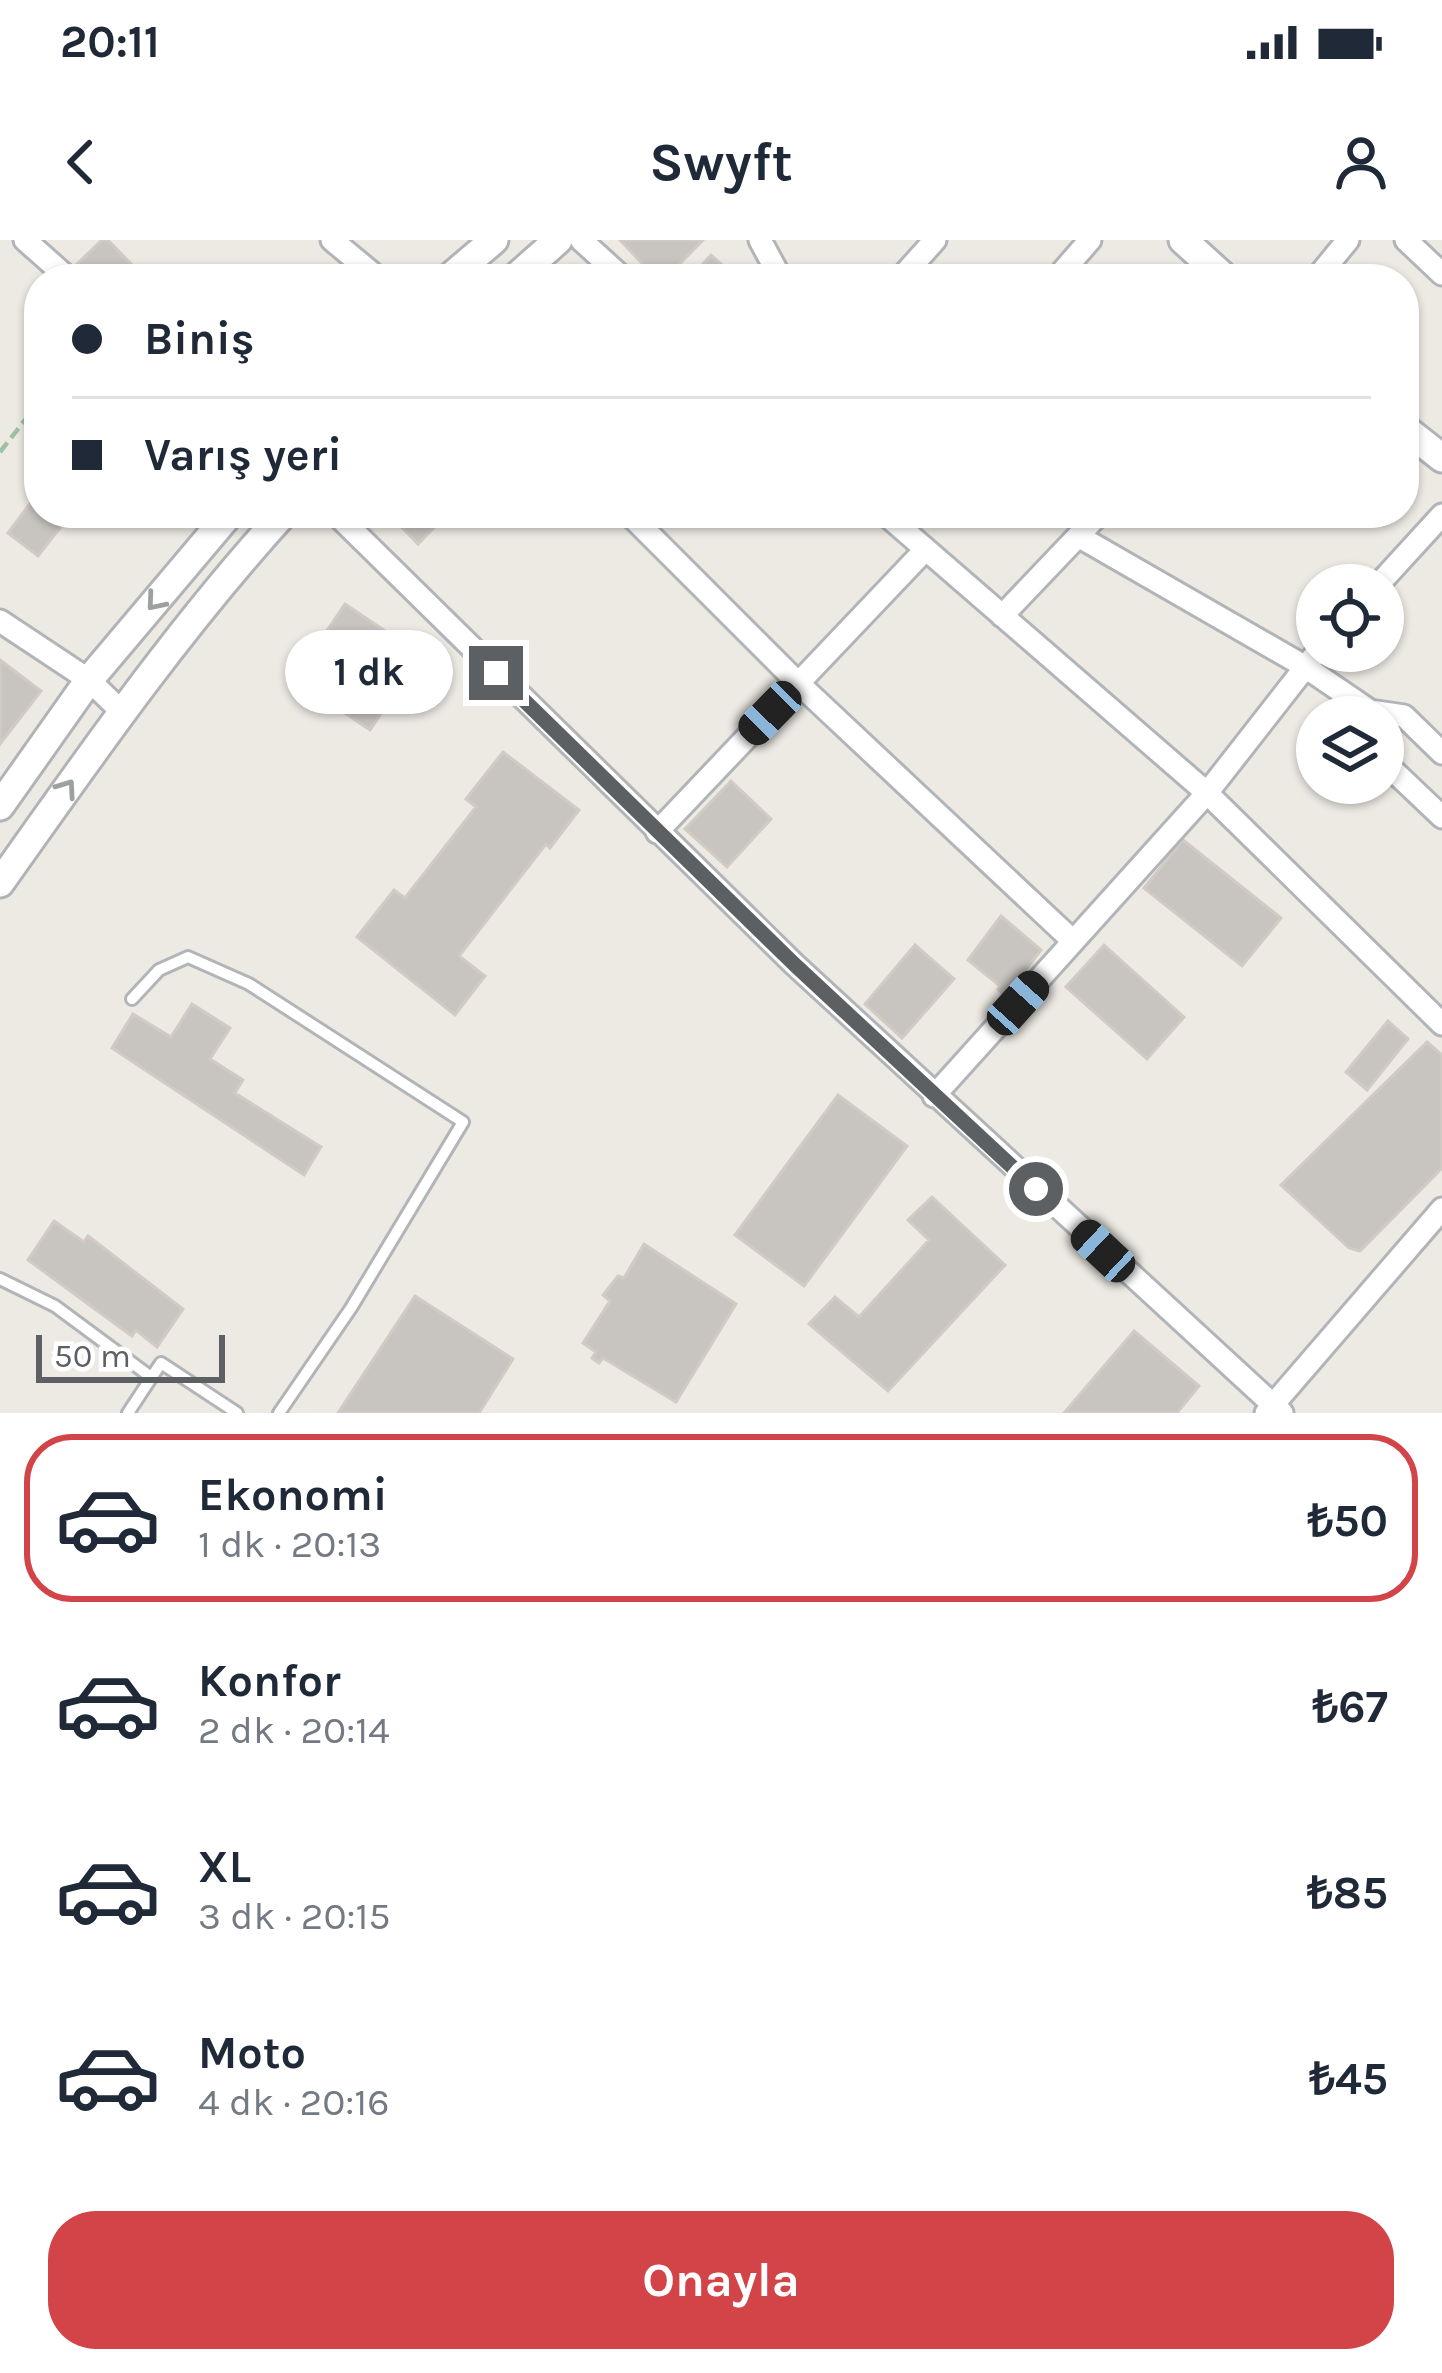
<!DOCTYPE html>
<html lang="tr">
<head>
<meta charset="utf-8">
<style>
  body { margin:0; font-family:Karla,sans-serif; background:#f6f6f7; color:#1f2937; height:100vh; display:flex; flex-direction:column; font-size:45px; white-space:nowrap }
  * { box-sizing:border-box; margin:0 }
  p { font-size:39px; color:#747a83 }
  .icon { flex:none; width:66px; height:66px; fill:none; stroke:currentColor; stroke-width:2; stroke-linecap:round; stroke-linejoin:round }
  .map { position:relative; height:1173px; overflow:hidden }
  .panel { display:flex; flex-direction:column; background:#fff; flex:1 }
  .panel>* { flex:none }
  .hud { position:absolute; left:24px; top:24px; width:1395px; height:264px; border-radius:48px; box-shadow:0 3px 9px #0004; display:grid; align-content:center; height:264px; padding:0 48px; background:#fff }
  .controls { position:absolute; left:1296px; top:324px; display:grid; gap:24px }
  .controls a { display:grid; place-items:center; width:108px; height:108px; border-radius:50%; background:#fff; box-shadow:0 3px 9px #0004; font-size:60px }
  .scale { position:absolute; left:36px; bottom:30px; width:189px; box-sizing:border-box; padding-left:12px; border:6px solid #5c6063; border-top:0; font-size:33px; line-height:42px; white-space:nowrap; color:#5c6063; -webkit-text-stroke:9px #fff; paint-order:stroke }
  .end { position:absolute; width:54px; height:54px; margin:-27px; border:15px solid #5c6063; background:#fff; box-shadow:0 0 0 6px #fff }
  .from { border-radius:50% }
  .bubble { position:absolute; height:84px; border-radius:42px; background:#fff; box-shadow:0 3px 9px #0004; font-size:39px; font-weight:700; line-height:84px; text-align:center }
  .car { position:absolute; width:36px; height:72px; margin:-36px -18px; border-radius:15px; box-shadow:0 0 9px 3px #0007; background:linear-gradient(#222 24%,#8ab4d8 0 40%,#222 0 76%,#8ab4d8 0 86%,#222 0) }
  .hud b { display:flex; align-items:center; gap:42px; height:114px; font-size:45px }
  .hud b+b { border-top:3px solid #e0e1e3 }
  .hud i { width:30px; height:30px; background:#1f2937 }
  ul { padding:21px 0 0; list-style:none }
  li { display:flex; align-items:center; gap:36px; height:168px; margin:0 24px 18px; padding:0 24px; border:6px solid transparent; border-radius:48px }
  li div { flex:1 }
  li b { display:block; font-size:45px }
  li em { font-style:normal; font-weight:700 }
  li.active { border-color:#d34449 }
  li>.icon { width:108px; height:108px; stroke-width:1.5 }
  .action { display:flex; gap:24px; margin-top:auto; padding:24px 48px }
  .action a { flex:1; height:138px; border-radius:48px; background:#d34449; color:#fff; font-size:48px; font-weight:700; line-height:138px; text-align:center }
  .status { display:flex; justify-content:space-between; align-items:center; height:84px; padding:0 60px; background:#fff; direction:ltr }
  .status svg { height:33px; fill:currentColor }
  header { display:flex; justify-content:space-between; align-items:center; height:156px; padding:0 48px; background:#fff; font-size:54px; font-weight:700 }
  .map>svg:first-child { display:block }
  .building { fill:#c8c5c1; stroke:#d1cbc4; stroke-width:3 }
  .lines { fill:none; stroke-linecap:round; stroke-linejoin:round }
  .lane-casing { stroke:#b2b5b8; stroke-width:16 }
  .street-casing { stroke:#b2b5b8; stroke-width:27 }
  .secondary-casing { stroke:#b1b4b7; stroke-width:33 }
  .path { stroke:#9ec1a4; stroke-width:4.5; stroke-dasharray:12 6; stroke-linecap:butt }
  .lane { stroke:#fff; stroke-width:10 }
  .street { stroke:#fff; stroke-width:21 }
  .secondary { stroke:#fff; stroke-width:27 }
  .oneway { stroke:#9da0a1 }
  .route { stroke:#5c6063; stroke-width:15 }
</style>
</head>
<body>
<div class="status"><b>20:11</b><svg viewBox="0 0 49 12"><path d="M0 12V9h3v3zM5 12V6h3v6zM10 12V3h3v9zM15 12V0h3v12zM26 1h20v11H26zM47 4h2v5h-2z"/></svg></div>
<header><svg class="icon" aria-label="back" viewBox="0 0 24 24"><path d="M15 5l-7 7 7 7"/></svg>Swyft<svg class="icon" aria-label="person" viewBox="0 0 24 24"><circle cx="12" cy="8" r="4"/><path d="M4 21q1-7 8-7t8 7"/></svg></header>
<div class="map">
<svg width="1442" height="1173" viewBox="0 0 1442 1173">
  <rect width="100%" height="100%" fill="#edeae4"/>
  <path class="building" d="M 102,0 L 108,0 L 137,30 L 128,39 L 90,39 L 76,25 Z
    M 620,0 L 703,0 L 665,39 L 657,39 Z
    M 711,15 L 738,39 L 689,39 Z
    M 32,261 L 39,266 L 39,273 L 48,273 L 63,284 L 38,316 L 8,293 Z
    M 388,273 L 448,273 L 418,304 Z
    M 345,364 L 421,415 L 370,490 L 294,439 Z
    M 0,420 L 41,451 L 0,504 Z
    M 503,512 L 579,570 L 550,608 L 546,604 L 459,716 L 485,736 L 455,775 L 357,697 L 394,650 L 405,658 L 476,567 L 466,559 Z
    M 731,541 L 771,579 L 727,627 L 685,589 Z
    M 1183,600 L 1281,678 L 1242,726 L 1144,648 Z
    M 1001,676 L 1041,710 L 1005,756 L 998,749 L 1000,746 L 968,720 Z
    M 915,705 L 954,739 L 902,798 L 865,764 Z
    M 1104,705 L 1184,777 L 1147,819 L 1066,747 Z
    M 192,764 L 230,788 L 210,819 L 243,840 L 235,853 L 321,907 L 304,935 L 112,808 L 133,774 L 171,797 Z
    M 1388,781 L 1408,799 L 1367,850 L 1346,832 Z
    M 1427,802 L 1442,815 L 1442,928 L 1360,1011 L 1349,1008 L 1281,945 Z
    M 838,855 L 907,906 L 804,1046 L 735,995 Z
    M 932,957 L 1005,1025 L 888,1151 L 809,1084 L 835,1057 L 859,1077 L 929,1000 L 908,980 Z
    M 54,981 L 84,1002 L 88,996 L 183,1069 L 157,1107 L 136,1090 L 132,1096 L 28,1020 Z
    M 644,1004 L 736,1064 L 676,1162 L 603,1118 L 599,1123 L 592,1118 L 596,1112 L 583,1103 L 610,1061 L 603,1055 L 618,1036 L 624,1038 Z
    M 415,1056 L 513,1119 L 479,1173 L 338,1173 Z
    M 1134,1091 L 1199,1146 L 1177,1173 L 1064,1173 Z"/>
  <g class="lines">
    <g class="lane-casing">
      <path id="lane" d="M 132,759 L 159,730 L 188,717 L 249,744 L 463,882 L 351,1068 L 279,1173
        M 0,1039 L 55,1066 L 151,1137
        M 128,1173 L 161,1123 L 237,1173"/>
    </g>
    <g class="street-casing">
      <path id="street" d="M 25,0 L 69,39
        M 332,0 L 379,39
        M 581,0 L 624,39
        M 760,0 L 781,39
        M 1406,0 L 1442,34
        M 900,39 L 935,0
        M 1056,39 L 1090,0
        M 1316,39 L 1348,0
        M 335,273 L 794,724 L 1282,1173
        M 628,273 L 798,443 L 1073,701
        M 884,273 L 1207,553 L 1442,784
        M 1078,296 L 1304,426 L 1370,471 L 1370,477
        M 1378,345 L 1442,275
        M 1002,376 L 1100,273
        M 0,381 L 89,440 L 121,471
        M 1370,471 L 1404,476 L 1442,513
        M 1383,521 L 1442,577
        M 657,592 L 925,310
        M 934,856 L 1207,553 L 1318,411
        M 1266,1173 L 1442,969"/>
    </g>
    <g class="secondary-casing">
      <path id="secondary" d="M 1183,0 L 1226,39
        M 448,39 L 494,0
        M 514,39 L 558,0
        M 1404,188 L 1442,218
        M 0,566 L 89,440 L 230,273
        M 0,643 C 90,516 179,388 284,273"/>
    </g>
    <path class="path" d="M 0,212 L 39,162"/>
    <use href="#lane" class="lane"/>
    <use href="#street" class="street"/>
    <use href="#secondary" class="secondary"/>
  </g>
  <defs><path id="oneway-chevron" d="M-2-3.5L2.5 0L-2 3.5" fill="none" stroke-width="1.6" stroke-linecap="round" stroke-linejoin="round" transform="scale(3)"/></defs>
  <g class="oneway">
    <use href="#oneway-chevron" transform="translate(155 362) rotate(130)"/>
    <use href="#oneway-chevron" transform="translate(67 548) rotate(-55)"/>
  </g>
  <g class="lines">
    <path class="route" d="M 496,433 L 794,724 L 1036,949"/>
  </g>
</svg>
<div class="controls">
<a><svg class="icon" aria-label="locate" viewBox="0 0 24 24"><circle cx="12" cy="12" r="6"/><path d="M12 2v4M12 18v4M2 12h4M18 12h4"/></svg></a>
<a><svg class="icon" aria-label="layers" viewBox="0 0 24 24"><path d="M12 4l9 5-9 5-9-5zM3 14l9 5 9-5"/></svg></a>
</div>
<div class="scale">50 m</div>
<i class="end from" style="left:1036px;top:949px"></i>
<i class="end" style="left:496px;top:433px"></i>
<div class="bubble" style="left:285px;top:390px;width:168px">1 dk</div>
<i class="car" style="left:770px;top:473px;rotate:224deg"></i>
<i class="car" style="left:1018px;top:763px;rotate:42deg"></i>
<i class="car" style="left:1103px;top:1011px;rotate:313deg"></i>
<div class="hud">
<b><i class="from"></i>Biniş</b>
<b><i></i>Varış yeri</b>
</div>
</div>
<section class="panel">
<ul>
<li class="active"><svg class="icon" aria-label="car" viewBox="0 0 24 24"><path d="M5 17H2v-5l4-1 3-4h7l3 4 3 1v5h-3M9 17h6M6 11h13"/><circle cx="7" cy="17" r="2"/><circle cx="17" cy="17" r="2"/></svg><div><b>Ekonomi</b><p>1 dk · 20:13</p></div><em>₺50</em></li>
<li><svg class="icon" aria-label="car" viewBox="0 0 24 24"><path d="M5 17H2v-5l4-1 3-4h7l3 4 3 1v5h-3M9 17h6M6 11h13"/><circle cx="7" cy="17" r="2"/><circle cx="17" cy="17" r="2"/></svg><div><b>Konfor</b><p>2 dk · 20:14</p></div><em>₺67</em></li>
<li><svg class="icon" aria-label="car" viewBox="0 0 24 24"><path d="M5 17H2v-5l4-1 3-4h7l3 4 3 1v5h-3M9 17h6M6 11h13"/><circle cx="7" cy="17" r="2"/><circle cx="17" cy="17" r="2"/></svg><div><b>XL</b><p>3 dk · 20:15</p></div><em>₺85</em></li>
<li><svg class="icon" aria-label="car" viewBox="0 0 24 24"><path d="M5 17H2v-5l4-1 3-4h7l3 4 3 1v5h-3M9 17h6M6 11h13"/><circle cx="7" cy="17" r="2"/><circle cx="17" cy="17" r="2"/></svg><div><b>Moto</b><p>4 dk · 20:16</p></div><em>₺45</em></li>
</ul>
<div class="action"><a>Onayla</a></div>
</section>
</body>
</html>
